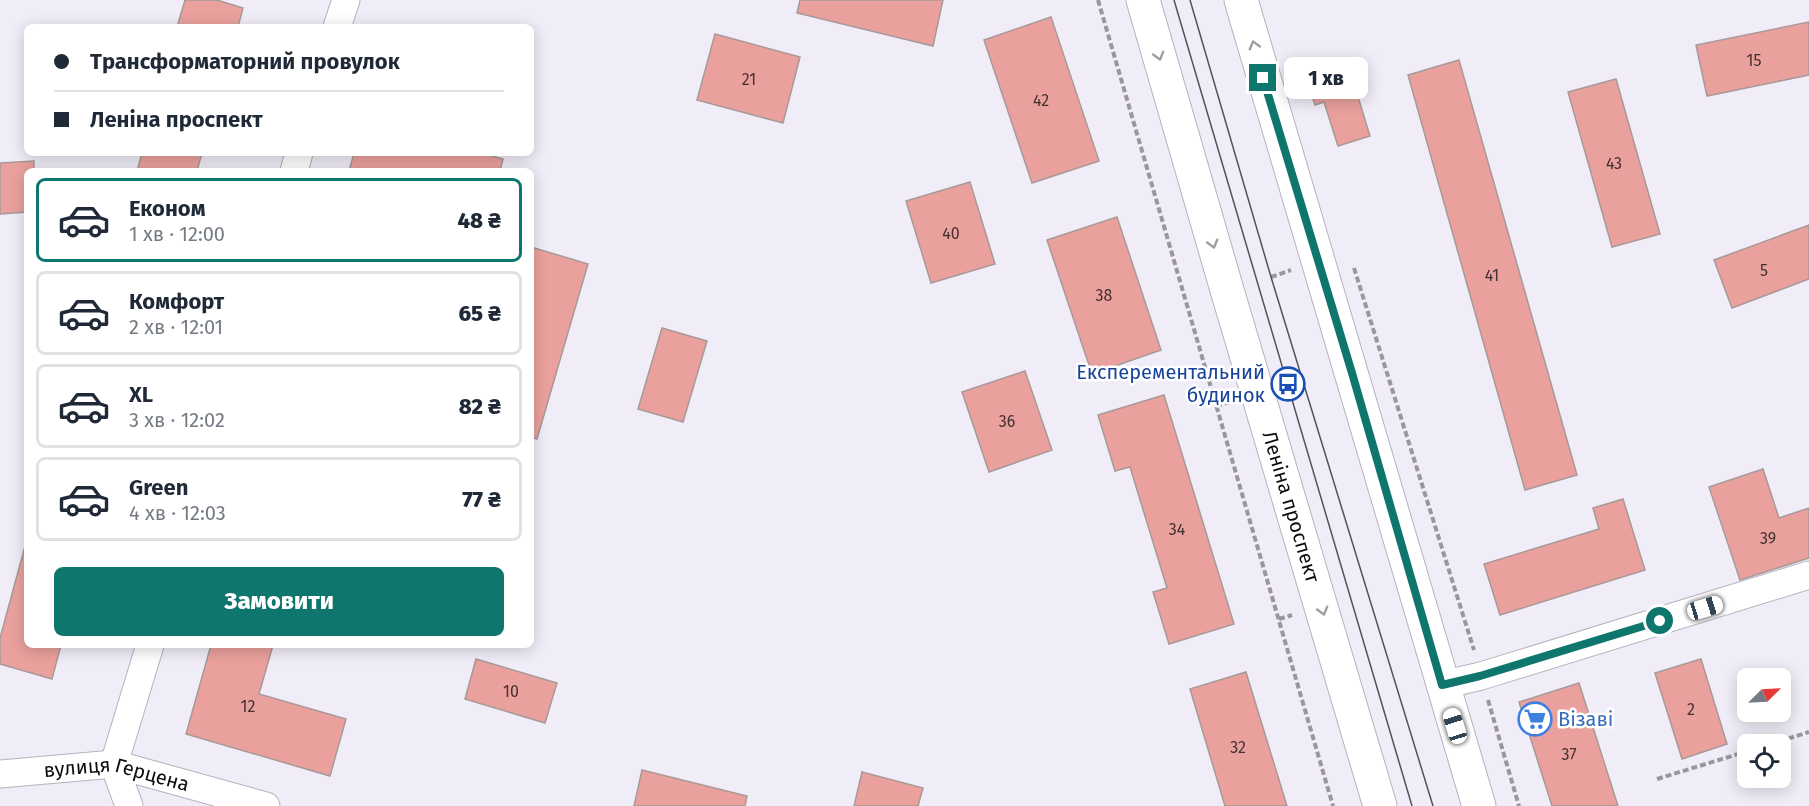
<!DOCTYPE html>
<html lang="uk">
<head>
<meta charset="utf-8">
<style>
  body { margin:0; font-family:"Fira Sans",sans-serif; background:#f6f6f7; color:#1f2937; height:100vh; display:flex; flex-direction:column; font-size:22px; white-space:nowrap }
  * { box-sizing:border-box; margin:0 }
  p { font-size:20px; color:#747a83 }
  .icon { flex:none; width:33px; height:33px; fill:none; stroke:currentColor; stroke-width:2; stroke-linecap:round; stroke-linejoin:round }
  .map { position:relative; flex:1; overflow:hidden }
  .details { position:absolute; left:24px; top:168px; width:510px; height:480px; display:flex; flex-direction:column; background:#fff; border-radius:9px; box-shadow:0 3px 15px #0003 }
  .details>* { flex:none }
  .top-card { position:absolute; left:24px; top:24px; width:510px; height:132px; border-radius:9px; box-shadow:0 3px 15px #0003; display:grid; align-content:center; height:132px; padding:0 30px; background:#fff }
  .needle { width:39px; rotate:66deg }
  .fabs { position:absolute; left:1737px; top:668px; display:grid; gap:12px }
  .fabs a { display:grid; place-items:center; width:54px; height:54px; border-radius:9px; background:#fff; box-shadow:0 3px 15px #0003; font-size:30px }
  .end { position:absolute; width:27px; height:27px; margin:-14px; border:8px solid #0f766e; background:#fff; box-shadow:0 0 0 3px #fff }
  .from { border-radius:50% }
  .bubble { position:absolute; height:42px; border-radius:9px; background:#fff; box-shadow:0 3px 15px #0003; font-size:20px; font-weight:800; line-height:42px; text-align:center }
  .car { position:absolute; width:18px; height:36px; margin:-18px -9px; border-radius:8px; box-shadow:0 0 4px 2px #0007; background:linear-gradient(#fff 24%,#345 0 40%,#fff 0 76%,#345 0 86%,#fff 0) }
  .top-card b { display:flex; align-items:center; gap:21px; height:57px; font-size:22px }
  .top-card b+b { border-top:2px solid #e0e1e3 }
  .top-card i { width:15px; height:15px; background:#1f2937 }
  ul { padding:10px 0 0; list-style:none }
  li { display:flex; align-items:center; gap:18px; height:84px; margin:0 12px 9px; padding:0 18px; border:3px solid #e0e1e3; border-radius:9px }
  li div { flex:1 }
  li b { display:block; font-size:22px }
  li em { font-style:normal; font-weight:800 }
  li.active { border-color:#0f766e }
  li>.icon { width:54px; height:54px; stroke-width:1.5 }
  .button { display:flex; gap:12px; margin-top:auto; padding:12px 30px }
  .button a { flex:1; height:69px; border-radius:9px; background:#0f766e; color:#fff; font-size:24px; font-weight:800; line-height:69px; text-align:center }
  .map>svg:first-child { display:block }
  .building { fill:#eaa19d; stroke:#a79998; stroke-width:1.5 }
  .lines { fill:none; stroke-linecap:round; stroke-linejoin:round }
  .minor-casing { stroke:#b6b2bd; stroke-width:29 }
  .secondary-casing { stroke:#b6b2bd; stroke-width:35 }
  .path { stroke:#9a969f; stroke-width:4; stroke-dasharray:6 3; stroke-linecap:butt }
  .minor { stroke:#fff; stroke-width:27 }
  .secondary { stroke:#fff; stroke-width:33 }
  .tram { stroke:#545258; stroke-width:1.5 }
  .oneway { stroke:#9e9d9f }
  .route { stroke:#0f766e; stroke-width:8 }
  .labels { text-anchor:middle; stroke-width:5; stroke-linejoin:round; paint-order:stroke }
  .number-label { font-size:16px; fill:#443032 }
  .transit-label { font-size:20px; fill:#164399; stroke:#fff; text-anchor:end }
  .street-label { font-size:20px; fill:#0d0b0f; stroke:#fff }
  .shop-label { font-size:20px; fill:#366cbe; stroke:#fff; text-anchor:start }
</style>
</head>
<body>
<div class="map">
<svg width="1809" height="806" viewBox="0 0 1809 806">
  <rect width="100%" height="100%" fill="#f1edf8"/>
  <path class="building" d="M 185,0 L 217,0 L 243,8 L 238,27 L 177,27 Z
    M 800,0 L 943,0 L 933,46 L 797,13 Z
    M 1051,17 L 1099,161 L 1032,183 L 984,40 Z
    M 1809,22 L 1809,75 L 1707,96 L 1696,45 Z
    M 715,34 L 800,57 L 783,123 L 697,100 Z
    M 1459,60 L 1577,475 L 1525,490 L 1408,75 Z
    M 1348,64 L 1370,136 L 1338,146 L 1324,102 L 1315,105 L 1306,77 Z
    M 1616,79 L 1660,234 L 1612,247 L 1568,92 Z
    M 142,153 L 202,153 L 197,171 L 137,171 Z
    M 354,153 L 481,153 L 503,159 L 500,171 L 349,171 Z
    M 34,161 L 34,171 L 27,171 L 27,212 L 0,214 L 0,163 Z
    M 970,182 L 995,264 L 931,283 L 906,201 Z
    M 1117,217 L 1161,350 L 1092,374 L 1047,240 Z
    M 1809,225 L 1809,279 L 1732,308 L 1714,260 Z
    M 531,247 L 588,264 L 537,439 L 531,437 Z
    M 662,328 L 707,341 L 683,422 L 638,409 Z
    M 1025,371 L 1052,450 L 989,472 L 962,392 Z
    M 1164,395 L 1234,624 L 1169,644 L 1153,592 L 1167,588 L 1130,467 L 1115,471 L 1098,415 Z
    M 1763,469 L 1779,518 L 1809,508 L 1809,558 L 1740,580 L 1709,487 Z
    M 1623,499 L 1645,570 L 1500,615 L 1484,564 L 1599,529 L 1593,508 Z
    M 27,539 L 27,645 L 61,645 L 52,679 L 0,664 L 0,638 Z
    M 211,645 L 273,645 L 259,694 L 346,719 L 330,776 L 186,734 Z
    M 476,659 L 557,683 L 545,723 L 465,699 Z
    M 1701,659 L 1727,744 L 1682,759 L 1655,673 Z
    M 1246,672 L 1287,806 L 1225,806 L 1190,689 Z
    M 1579,683 L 1618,806 L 1552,806 L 1519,702 Z
    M 642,770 L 747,796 L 745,806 L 634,806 Z
    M 862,772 L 923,788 L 918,806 L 854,806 Z"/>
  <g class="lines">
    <g class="minor-casing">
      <g id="minor">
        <path d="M 337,27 L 346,0"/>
        <path d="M 294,171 L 299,153"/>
        <path d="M 1442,685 L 1481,676 L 1809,575"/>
        <path id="s1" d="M 0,774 L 114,764 L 266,806"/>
        <path d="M 129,806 L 114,764 L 150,645"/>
      </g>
    </g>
    <g class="secondary-casing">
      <g id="secondary">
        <path id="s2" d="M 1143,0 L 1227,290 L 1380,806"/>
        <path d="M 1241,0 L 1479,806"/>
      </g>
    </g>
    <path class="path" d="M 1098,0 L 1333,806
      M 1354,268 L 1474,650
      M 1271,277 L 1291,270
      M 1216,406 L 1230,402
      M 1279,619 L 1292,615
      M 1488,700 L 1519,806
      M 1771,744 L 1809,732
      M 1657,779 L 1748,751"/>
    <use href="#minor" class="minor"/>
    <use href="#secondary" class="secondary"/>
    <path class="tram" d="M 1174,0 L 1412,806
      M 1190,0 L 1271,277 L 1433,806"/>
  </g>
  <defs><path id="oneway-chevron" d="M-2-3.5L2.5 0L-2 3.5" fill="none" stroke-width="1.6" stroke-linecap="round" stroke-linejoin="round" transform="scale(1.5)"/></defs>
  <g class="oneway">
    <use href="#oneway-chevron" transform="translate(1254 45) rotate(-106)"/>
    <use href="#oneway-chevron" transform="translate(1159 56) rotate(74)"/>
    <use href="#oneway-chevron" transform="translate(1213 244) rotate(74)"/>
    <use href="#oneway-chevron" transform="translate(1323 611) rotate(74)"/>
  </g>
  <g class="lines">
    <path class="route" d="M 1263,78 L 1352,373 L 1442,685 L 1480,676 L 1660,621"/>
  </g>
  <defs>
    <g id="bus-ring" transform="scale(1.725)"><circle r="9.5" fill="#fff" stroke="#1a4fb4" stroke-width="1.5"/><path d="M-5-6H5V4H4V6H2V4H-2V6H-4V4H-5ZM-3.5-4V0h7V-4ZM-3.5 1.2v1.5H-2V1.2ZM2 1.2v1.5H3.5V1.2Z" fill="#1a4fb4"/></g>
    <g id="supermarket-ring" transform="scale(1.725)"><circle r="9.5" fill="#fff" stroke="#3f7fe0" stroke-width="1.5"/><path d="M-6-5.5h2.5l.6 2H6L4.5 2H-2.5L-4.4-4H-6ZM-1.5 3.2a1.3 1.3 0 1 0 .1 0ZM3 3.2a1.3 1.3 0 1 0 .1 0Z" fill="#3f7fe0"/></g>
  </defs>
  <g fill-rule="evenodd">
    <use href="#bus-ring" x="1288" y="384"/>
    <use href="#supermarket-ring" x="1535" y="719"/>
  </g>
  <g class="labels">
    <g class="number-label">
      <text x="1754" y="66">15</text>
      <text x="749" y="85">21</text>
      <text x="1041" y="106">42</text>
      <text x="1614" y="169">43</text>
      <text x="951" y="239">40</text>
      <text x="1764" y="276">5</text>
      <text x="1492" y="281">41</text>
      <text x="1104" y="301">38</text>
      <text x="1007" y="427">36</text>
      <text x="1177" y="535">34</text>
      <text x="1768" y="544">39</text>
      <text x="511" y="697">10</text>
      <text x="248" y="712">12</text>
      <text x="1691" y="715">2</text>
      <text x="1238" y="753">32</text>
      <text x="1569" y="760">37</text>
    </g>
    <g class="transit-label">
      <text x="1265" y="379">Експерементальний<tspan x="1265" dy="23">будинок</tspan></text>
    </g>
    <g class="street-label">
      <text dy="7" stroke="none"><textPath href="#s2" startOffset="528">Леніна проспект</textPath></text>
      <text dy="7" stroke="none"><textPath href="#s1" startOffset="118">вулиця Герцена</textPath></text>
    </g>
    <g class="shop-label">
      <text x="1558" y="726">Візаві</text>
    </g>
  </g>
</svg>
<div class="fabs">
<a><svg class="needle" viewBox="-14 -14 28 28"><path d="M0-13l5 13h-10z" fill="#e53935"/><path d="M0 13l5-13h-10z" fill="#747a83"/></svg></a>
<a><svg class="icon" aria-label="locate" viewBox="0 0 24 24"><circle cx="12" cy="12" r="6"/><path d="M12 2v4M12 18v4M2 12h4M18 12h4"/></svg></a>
</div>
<i class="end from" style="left:1660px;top:621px"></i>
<i class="end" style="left:1263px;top:78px"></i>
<div class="bubble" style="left:1284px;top:57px;width:84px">1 хв</div>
<i class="car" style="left:1705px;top:608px;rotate:73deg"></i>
<i class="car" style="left:1455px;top:726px;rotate:343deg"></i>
<div class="top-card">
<b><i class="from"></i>Трансформаторний провулок</b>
<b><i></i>Леніна проспект</b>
</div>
<section class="details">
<ul>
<li class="active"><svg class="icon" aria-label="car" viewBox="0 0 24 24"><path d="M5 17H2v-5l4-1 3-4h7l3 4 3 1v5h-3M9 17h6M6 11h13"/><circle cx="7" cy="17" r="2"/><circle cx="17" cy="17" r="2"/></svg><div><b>Економ</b><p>1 хв · 12:00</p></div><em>48 ₴</em></li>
<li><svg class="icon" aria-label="car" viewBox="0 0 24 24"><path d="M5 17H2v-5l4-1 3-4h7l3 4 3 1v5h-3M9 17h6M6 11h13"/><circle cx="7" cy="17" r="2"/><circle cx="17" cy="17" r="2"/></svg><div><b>Комфорт</b><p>2 хв · 12:01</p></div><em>65 ₴</em></li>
<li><svg class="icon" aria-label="car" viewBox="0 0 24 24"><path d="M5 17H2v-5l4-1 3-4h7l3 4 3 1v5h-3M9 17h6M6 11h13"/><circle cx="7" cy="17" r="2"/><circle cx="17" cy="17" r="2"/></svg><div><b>XL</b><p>3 хв · 12:02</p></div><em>82 ₴</em></li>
<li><svg class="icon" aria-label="car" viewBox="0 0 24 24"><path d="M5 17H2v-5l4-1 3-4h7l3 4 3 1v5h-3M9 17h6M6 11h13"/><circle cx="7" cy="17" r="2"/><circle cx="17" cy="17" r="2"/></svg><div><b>Green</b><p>4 хв · 12:03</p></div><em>77 ₴</em></li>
</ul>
<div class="button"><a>Замовити</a></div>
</section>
</div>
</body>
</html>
